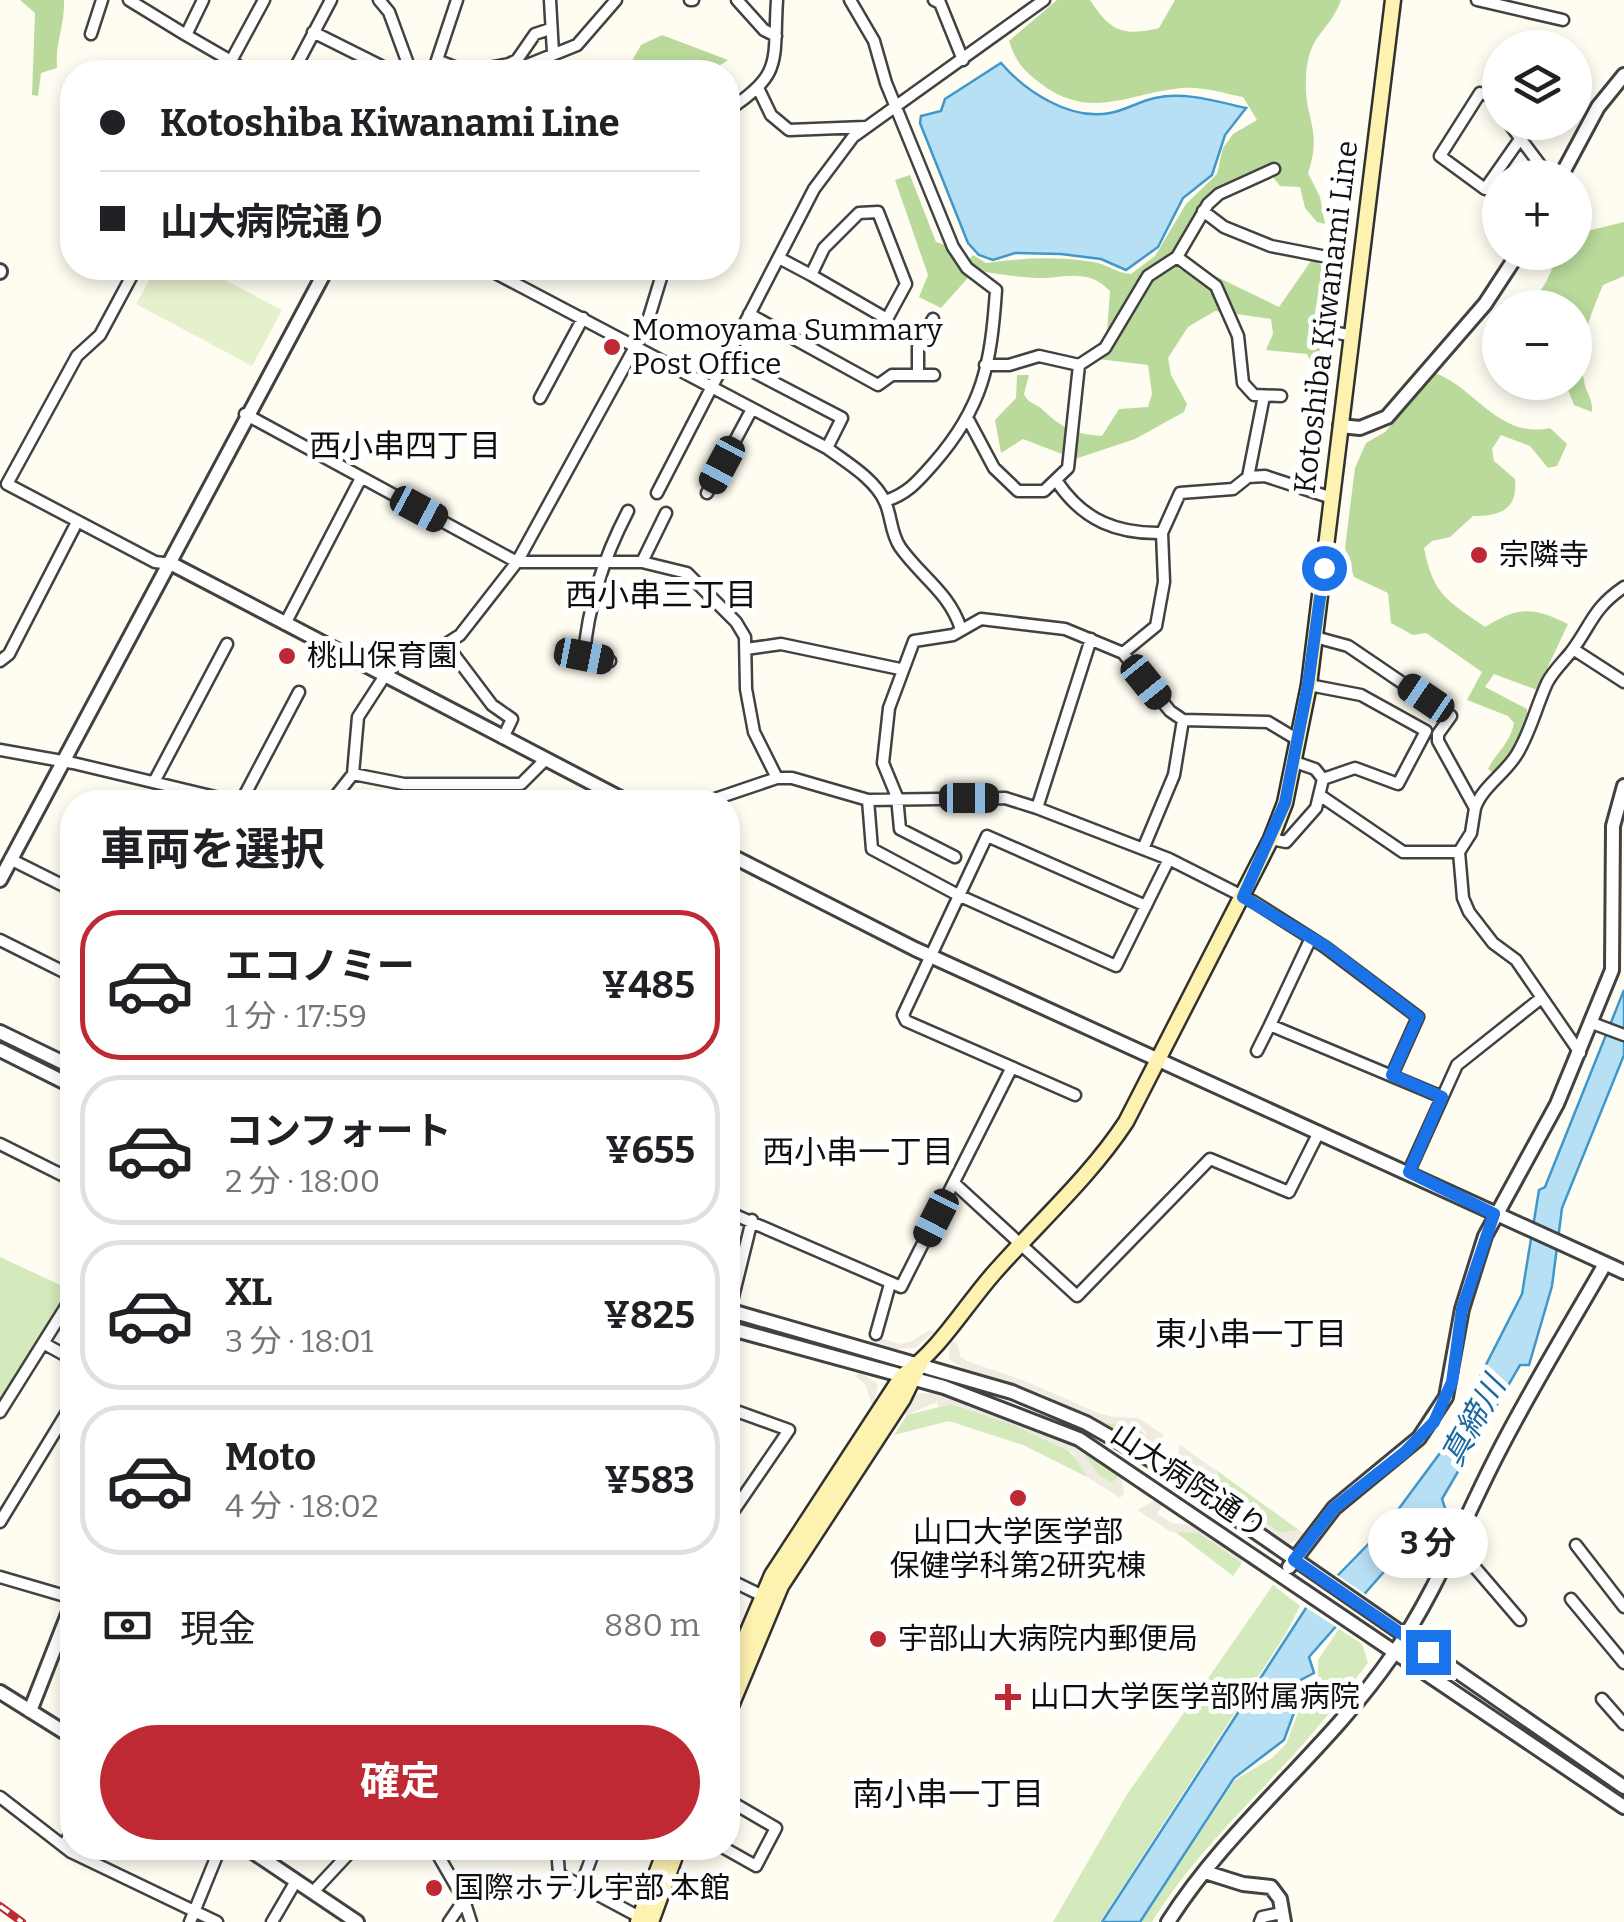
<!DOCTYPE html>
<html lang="ja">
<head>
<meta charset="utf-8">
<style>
  body { margin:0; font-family:Bitter,"Noto Sans JP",serif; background:#f2f2f2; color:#202124; height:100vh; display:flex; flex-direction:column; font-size:38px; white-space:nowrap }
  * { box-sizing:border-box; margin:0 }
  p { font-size:32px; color:#757577 }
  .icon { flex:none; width:55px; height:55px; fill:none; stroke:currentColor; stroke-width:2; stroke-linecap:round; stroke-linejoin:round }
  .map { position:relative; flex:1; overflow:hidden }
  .panel { position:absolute; left:60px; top:790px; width:680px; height:1070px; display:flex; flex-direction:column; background:#fff; border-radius:40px; box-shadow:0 5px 15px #0003 }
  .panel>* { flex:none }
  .guide { position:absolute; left:60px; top:60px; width:680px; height:220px; border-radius:40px; box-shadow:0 5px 15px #0003; display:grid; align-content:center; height:220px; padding:0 40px; background:#fff }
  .controls { position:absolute; left:1482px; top:30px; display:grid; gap:20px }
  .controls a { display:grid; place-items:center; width:110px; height:110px; border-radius:50%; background:#fff; box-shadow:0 5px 15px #0003; font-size:50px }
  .end { position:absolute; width:45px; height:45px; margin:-22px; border:12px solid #1a73e8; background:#fff; box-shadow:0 0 0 5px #fff }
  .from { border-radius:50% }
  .bubble { position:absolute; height:70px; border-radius:35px; background:#fff; box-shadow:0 5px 15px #0003; font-size:32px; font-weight:700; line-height:70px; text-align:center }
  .car { position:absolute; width:30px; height:60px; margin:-30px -15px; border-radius:12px; box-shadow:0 0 8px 2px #0007; background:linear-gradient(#222 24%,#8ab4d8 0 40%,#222 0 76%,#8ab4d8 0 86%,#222 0) }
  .guide b { display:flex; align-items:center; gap:35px; height:95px; font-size:38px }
  .guide b+b { border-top:2px solid #e0e0e0 }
  .guide i { width:25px; height:25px; background:#202124 }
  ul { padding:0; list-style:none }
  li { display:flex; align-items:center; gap:30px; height:150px; margin:0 20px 15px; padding:0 20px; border:5px solid #e0e0e0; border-radius:40px }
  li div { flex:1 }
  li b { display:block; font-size:38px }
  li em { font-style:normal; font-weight:700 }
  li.active { border-color:#be2934 }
  li>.icon { width:90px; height:90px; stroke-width:1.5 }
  h2 { padding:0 40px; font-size:45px; line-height:120px }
  .pay { display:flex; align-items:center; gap:25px; height:110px; padding:0 40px; font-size:38px }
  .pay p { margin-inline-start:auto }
  .cta { display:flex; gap:20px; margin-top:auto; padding:20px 40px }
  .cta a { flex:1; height:115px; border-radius:60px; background:#be2934; color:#fff; font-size:40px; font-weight:700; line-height:115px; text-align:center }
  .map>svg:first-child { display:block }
  .green { fill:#d4e9bc }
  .forest { fill:#b9da9b }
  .pitch { fill:#e5f0cd }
  .plaza { fill:#f0ebe0 }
  .water { fill:#b8e0f5; stroke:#4097cb; stroke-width:2.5 }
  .pier { fill:#fffcf2 }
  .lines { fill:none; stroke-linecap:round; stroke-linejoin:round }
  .minor-casing { stroke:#424242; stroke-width:15 }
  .tertiary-casing { stroke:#424242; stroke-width:18 }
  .secondary-casing { stroke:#313131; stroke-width:19 }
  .minor { stroke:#fff; stroke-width:10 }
  .tertiary { stroke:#fff; stroke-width:12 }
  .secondary { stroke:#fdf2af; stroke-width:14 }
  .rail-casing { stroke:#be2934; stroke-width:8 }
  .rail { stroke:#fff; stroke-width:4; stroke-dasharray:11; stroke-linecap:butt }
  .route { stroke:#1a73e8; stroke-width:12 }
  .poi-dot { fill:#be2934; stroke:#fff; stroke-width:4 }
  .labels { text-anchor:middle; stroke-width:10; stroke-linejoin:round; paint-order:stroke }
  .street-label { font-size:30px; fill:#0f0f0f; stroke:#fff }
  .poi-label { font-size:30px; fill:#0f0f0f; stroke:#fff; text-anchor:start }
  .neighbourhood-label { font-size:32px; fill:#0f0f0f; stroke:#fff }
  .water-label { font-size:32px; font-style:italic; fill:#1a69a0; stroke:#fff }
</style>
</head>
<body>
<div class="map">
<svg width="1624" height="1922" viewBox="0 0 1624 1922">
  <rect width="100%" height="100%" fill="#fffcf2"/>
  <path class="green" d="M 0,1257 L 71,1290 L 0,1403 Z
    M 1038,1394 L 1136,1425 L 1146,1436 L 1140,1445 Z
    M 950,1397 C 1001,1403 1077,1444 1121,1473 L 1112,1483 L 1098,1475 L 1081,1449 Z
    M 951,1404 C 993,1418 1072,1432 1087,1477 L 1023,1445 L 949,1421 L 894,1435 L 907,1415 Z
    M 1191,1463 L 1205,1472 L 1220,1499 L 1268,1534 L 1183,1474 Z
    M 1216,1470 L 1299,1530 L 1280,1533 L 1227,1496 Z
    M 1173,1530 L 1199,1533 L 1242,1563 L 1233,1576 Z
    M 1273,1585 L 1300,1606 L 1285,1635 L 1100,1922 L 1053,1922 L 1126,1796 Z
    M 1339,1629 L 1362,1644 L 1368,1663 C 1349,1687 1331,1712 1311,1735 C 1257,1797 1196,1851 1152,1922 L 1141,1922 L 1235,1780 L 1272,1758 L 1286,1744 L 1300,1708 L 1300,1687 L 1318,1678 L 1318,1660 Z"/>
  <path class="forest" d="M 20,0 L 64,0 C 65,25 55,43 57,68 L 41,73 L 38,96 L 32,95 L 35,13 Z
    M 1057,0 L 1090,0 C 1110,31 1123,37 1159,28 L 1175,0 L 1341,0 C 1328,35 1308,32 1306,79 C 1304,119 1323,129 1308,173 L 1320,197 L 1325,224 L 1317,222 L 1305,208 L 1300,187 L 1280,186 L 1267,169 C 1214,191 1202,203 1174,252 L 1179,269 L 1198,277 L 1213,275 L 1279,307 L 1313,258 L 1326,270 C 1324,286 1314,304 1315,318 C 1315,338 1326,357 1317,375 L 1307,354 L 1266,350 L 1273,334 L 1271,319 L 1215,311 L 1188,327 L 1168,358 L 1171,375 L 1187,404 L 1184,412 L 1135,439 L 1075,459 L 1023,439 L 1001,453 L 995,420 L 1016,398 L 1017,375 L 1029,375 L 1024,394 C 1029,405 1035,402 1043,410 C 1062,428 1074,434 1102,436 L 1119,409 L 1148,407 L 1152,394 L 1148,365 L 1098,359 L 1107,332 L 1110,291 C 1090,270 1070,276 1045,278 C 1032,279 988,273 975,270 L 941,308 L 919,297 L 928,275 L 895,180 L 910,175 L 936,242 L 948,246 L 961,271 L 973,255 L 986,263 C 1023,258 1055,256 1093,262 C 1107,264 1116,273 1131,274 L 1155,256 L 1186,204 L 1217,174 L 1223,148 L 1233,134 L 1257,120 L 1243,97 C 1223,93 1202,86 1181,88 C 1127,94 1089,121 1040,83 C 1023,70 1016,62 1009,41 Z
    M 662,35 L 728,60 L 719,66 L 700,60 L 673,72 L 633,72 L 629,66 L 641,45 Z
    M 1624,222 L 1624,276 L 1603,285 C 1590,316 1577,346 1584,381 C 1586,393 1593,398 1592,412 L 1574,405 L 1567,387 L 1575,382 L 1575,308 L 1527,307 L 1523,300 C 1543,294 1546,283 1554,264 L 1550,253 L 1575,252 L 1575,234 Z
    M 1435,373 C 1475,387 1498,439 1550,428 L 1567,444 L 1557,466 L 1548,468 L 1530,446 L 1501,435 L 1492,449 L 1494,461 L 1515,479 C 1518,510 1500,516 1473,516 L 1450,537 L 1432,541 L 1424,548 C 1433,595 1448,601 1485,627 C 1519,606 1533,607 1568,624 L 1537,690 L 1494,674 L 1485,687 L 1527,709 C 1528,736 1512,756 1493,773 L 1488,769 C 1497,751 1510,744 1514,723 L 1508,716 L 1467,700 L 1482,672 L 1426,633 L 1413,635 L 1391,623 L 1388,593 L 1354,577 L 1345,548 L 1355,468 L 1366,443 L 1385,432 Z"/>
  <path class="pitch" d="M 156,268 L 202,268 L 282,310 L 252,366 L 136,304 Z"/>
  <path class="plaza" d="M 929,1330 L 934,1332 L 915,1348 L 896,1349 L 870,1341 L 872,1336 L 901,1344 L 912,1341 Z
    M 950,1340 L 958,1344 L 960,1356 L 967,1361 L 1025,1381 L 1105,1416 L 1138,1418 L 1164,1435 L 1154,1446 L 1143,1446 L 1146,1432 L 1136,1425 L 1105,1423 L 1040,1393 L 965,1369 L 949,1359 Z
    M 858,1371 L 878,1384 L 873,1408 L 865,1384 L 856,1377 Z
    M 937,1392 L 1032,1425 L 1081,1449 L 1098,1475 L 1112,1483 L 1121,1473 L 1124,1493 L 1120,1498 L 1087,1477 L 1073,1453 L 1013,1425 L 951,1404 L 938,1407 L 937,1402 L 907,1415 L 902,1412 L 917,1394 Z
    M 1180,1445 L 1216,1470 L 1227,1496 L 1280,1533 L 1299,1530 L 1304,1534 L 1302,1538 L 1290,1544 L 1280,1542 L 1220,1499 L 1199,1467 L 1191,1463 L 1183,1474 L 1177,1457 Z
    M 1157,1499 L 1165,1501 L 1157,1514 L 1173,1523 L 1200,1526 L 1243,1556 L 1242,1563 L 1199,1533 L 1171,1532 L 1137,1510 Z"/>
  <path class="water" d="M 1001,63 C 1025,91 1070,121 1110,113 C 1126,110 1140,101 1155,98 C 1185,91 1218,102 1246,108 L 1225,135 L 1212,175 L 1183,198 L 1158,247 L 1126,270 L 1101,259 L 1061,254 L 1015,253 L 993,260 L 979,255 L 968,243 L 920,123 L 921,116 L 941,111 L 945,99 Z
    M 1624,990 L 1624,1055 L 1562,1208 L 1552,1286 L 1529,1365 L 1520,1365 L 1442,1499 L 1446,1511 L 1436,1525 L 1426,1524 L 1309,1657 L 1314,1673 L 1295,1683 L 1295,1710 L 1284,1740 L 1234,1778 L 1140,1922 L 1102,1922 L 1306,1608 L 1386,1526 L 1443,1449 L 1522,1294 L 1539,1190 L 1545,1187 Z"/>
  <path class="pier" d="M 1333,1572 L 1368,1596 L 1339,1629 L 1302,1605 Z"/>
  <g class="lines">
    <g class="minor-casing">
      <path id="minor" d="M 129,0 L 186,35
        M 203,0 L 186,35 L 231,61 L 264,0
        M 379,0 L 389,12 L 411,72
        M 550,0 L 553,53
        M 690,0 L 693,0
        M 737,0 L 764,30 L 776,36
        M 850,0 L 874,41 L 886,83 L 953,247 L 967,268 L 996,290 C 991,364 983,407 934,463 C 919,480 908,494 885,501
        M 934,0 L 940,3 L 963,60
        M 1477,0 L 1563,20
        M 313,32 L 393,72
        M 91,34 L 102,0
        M 231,61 L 247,72
        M 439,61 L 467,72 L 509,64 L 517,60 L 535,34 L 550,29
        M 293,72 L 331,0
        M 433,72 L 457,0
        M 510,72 L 577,45 L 616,0
        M 759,90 L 771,115 L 789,130 L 865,127
        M 728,110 C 784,74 773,61 777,0
        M 1500,110 L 1491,96 L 1480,93 L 1440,156 L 1485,189 L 1520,139
        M 1508,122 L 1550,178
        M 1203,211 L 1224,227 L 1271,246 L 1327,257 L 1336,277 L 1326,325 L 1333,332 L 1353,336
        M 878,212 L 906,284 L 887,319 L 811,275 L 824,248 L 859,213 Z
        M 1177,257 L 1216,286 L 1238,336 L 1243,383 L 1254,395 L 1281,396
        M 779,258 L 811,275
        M 136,268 L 100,335 L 77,356 L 7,484 L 155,562 L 172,564
        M 486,268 L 827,448 C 847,463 875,479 885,502 C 892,517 890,532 900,547 C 921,577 949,592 961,629
        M 749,314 L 878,385 L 892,375 L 934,375
        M 727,358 L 842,418 L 827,448
        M 1079,365 L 1105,348 L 1148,276 L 1177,257 L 1208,204 L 1219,194 L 1274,169
        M 918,375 L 918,347 L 933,319
        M 540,398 L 583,318
        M 245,414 L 517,562 L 642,562 L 687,573 L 736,622 L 745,637 L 746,689 L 754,732 L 777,778
        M 969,421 L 994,468 L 1018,491 L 1044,491 L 1068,468 L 1079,365 L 1039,356 L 1009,365 L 985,365
        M 1248,477 L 1264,396
        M 1058,483 C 1084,521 1118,534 1162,533
        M 657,493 L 814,189 L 853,137 L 1044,0
        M 707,493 L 752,409
        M 642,562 L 666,513
        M 285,624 L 361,478
        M 1315,637 L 1348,646 L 1451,716 L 1438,734 L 1438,741 L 1475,808 L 1471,833 L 1459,852 L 1463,898 L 1469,912 L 1493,943 L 1516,960 L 1580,1053
        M 446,644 L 492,705 L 512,719 L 503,738
        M 746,649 L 781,644 L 900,669
        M 1573,649 L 1624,682
        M 1123,653 L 1156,626 L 1164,582 L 1162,533 L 1180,493 L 1233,489 L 1248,477 L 1265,476 L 1332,498
        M 0,661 L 9,654 L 77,522
        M 610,661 L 584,656 C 588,604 604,557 628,511
        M 1309,685 L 1361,695 L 1426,731 L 1398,784 L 1355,768 L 1323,779
        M 0,750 L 73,763 L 236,802
        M 353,774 L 404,784 L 521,784 L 545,760
        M 154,782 L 227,644
        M 1321,796 L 1403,852 L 1459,852
        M 868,800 L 872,849 L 958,895 L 1116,966 L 1169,859
        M 241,802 L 299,692
        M 331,802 L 353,774 L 358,717 L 384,677 L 400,659 L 446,644 L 460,635 L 517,562 L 646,327 L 664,268
        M 706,802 L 777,778 L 792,778 L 868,800 L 1005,798 L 1037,808 L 1169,859 L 1254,902 L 1325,947 L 1418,1017 L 1392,1075
        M 1037,808 L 1091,639
        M 1475,808 C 1482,787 1505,774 1517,754 C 1531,731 1536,707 1547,683 C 1553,671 1563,662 1571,652 C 1592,624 1592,609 1624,587
        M 1271,839 L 1286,842 L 1316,808 L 1323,779 L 1315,769 L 1295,762
        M 1143,849 L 1174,775 L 1183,720
        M 955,857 L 900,829 L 897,797 L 883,763 L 889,708 L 914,641 L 953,635 L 981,619 L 1065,629 L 1123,653 L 1170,711 L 1183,720 L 1268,722 L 1298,740
        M 10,859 L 72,890
        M 1311,938 L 1270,1025 L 1442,1097
        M 0,940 L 72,976
        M 1592,1023 L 1624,1035
        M 1257,1051 L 1270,1025
        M 1075,1095 L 906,1021 L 903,1015 L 987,836 L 1146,906
        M 0,1144 L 72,1180
        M 1409,1171 L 1457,1065 L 1540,999
        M 954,1183 L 1077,1296 L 1210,1159 L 1289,1192 L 1319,1132
        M 728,1212 L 901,1287 L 1011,1069
        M 728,1317 L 752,1220
        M 876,1334 L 890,1284
        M 43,1343 L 72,1359
        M 728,1408 L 789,1430 L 728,1519
        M 0,1412 L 72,1297
        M 0,1522 L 72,1404
        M 1576,1545 L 1624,1607
        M 1452,1554 L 1466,1557 L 1520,1620
        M 0,1577 L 72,1598
        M 728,1579 L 767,1598
        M 1571,1599 L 1624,1663
        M 1602,1699 L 1624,1724
        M 0,1797 L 71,1852 L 217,1922
        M 65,1844 L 72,1830
        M 434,1848 L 464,1900 L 471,1922
        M 557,1848 L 559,1874 L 645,1920
        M 724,1848 L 756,1866 L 776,1828 L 728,1800
        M 581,1886 L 595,1848
        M 313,1892 L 354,1848
        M 190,1922 L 220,1848
        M 272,1922 L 296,1881
        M 449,1922 L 464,1900
        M 1260,1922 L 1262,1917 L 1281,1913"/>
    </g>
    <g class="tertiary-casing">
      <path id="tertiary" d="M 1560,178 L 1598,107 L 1624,75
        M 0,271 L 0,272
        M 1340,426 L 1360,428 L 1387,417 L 1485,304 L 1519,252
        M 172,564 L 628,802
        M 728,854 L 915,949 L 1624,1272
        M 0,880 L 327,268
        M 0,1032 L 72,1067
        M 0,1050 L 72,1086
        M 728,1310 L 1012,1392 L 1086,1423 L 1156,1463 L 1624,1787
        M 728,1328 L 944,1387 L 1079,1439 L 1624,1807
        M 1289,1567 L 1334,1508 L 1419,1438 L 1446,1397 L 1462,1309 L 1485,1236 L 1557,1104 L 1612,970 L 1613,826 L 1624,786
        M 0,1692 L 72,1737
        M 30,1711 L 72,1604
        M 247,1848 L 357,1922
        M 1205,1872 L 1243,1884 L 1271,1887 L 1280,1899 L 1284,1922
        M 1168,1922 C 1231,1823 1326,1752 1392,1656 C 1436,1593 1462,1523 1497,1455 C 1530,1390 1569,1327 1605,1264"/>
    </g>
    <g class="secondary-casing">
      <path id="secondary" d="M 728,1678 L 772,1575 L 902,1376 C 939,1351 964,1307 994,1273 C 1038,1223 1089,1178 1126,1122 L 1271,839 L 1285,803 L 1309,685 L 1393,0
        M 728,1713 L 781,1586 L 903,1399 L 920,1364
        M 638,1922 L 666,1848
        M 651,1922 L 678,1848"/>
    </g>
    <use href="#minor" class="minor"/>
    <use href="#tertiary" class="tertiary"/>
    <use href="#secondary" class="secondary"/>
    <g class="rail-casing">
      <path id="rail" d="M 0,1906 L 22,1922"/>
    </g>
    <use href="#rail" class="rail"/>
  </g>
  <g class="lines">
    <path class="route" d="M 1324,568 L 1308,685 L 1285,803 L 1243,897 L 1325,946 L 1418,1017 L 1392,1075 L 1442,1097 L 1409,1172 L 1494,1214 L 1462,1309 L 1452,1382 L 1434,1422 L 1405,1452 L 1334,1508 L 1294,1560 L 1428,1652"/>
  </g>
  <g class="poi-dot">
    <circle cx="612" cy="347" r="10"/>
    <circle cx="1479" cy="555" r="10"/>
    <circle cx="287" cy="656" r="10"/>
    <circle cx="1018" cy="1498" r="10"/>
    <circle cx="878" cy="1639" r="10"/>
    <path d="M1003 1682h10v10h10v10h-10v10h-10v-10h-10v-10h10z"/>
    <circle cx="434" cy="1888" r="10"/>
  </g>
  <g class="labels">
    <g class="street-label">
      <text transform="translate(1326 317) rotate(-83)" y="10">Kotoshiba Kiwanami Line</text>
      <text transform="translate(1189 1481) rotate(34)" y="10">山大病院通り</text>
    </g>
    <g class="poi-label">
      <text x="632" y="340">Momoyama Summary<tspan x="632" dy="34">Post Office</tspan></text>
      <text x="1499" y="565">宗隣寺</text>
      <text x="307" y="666">桃山保育園</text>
      <text x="1018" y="1542" text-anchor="middle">山口大学医学部<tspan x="1018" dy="34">保健学科第2研究棟</tspan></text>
      <text x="898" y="1649">宇部山大病院内郵便局</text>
      <text x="1030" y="1707">山口大学医学部附属病院</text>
      <text x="454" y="1898">国際ホテル宇部 本館</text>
    </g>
    <g class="neighbourhood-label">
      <text x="405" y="457">西小串四丁目</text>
      <text x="661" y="606">西小串三丁目</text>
      <text x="858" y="1163">西小串一丁目</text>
      <text x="1251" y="1345">東小串一丁目</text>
      <text x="948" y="1805">南小串一丁目</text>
    </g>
    <g class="water-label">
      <text transform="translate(1473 1421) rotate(-61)" y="11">真締川</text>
    </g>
  </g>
</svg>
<div class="controls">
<a><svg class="icon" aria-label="layers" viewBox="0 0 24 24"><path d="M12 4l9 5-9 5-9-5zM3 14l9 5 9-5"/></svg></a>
<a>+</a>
<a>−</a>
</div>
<i class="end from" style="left:1324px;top:568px"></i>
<i class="end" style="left:1428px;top:1652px"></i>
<div class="bubble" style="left:1368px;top:1508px;width:120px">3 分</div>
<i class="car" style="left:722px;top:465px;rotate:208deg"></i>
<i class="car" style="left:419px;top:509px;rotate:118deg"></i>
<i class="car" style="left:584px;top:656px;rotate:101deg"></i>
<i class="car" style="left:1146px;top:682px;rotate:141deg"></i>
<i class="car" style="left:1426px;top:698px;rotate:304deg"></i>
<i class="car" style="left:969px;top:798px;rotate:90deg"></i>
<i class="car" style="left:936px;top:1218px;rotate:207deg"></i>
<div class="guide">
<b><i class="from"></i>Kotoshiba Kiwanami Line</b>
<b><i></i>山大病院通り</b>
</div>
<section class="panel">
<h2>車両を選択</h2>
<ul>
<li class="active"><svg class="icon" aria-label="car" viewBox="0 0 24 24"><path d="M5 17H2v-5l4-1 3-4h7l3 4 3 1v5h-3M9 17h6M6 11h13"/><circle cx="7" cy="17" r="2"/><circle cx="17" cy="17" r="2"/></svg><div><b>エコノミー</b><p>1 分 · 17:59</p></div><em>¥485</em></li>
<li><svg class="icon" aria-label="car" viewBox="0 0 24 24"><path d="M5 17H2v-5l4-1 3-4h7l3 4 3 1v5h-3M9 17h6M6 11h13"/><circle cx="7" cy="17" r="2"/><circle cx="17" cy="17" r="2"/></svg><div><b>コンフォート</b><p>2 分 · 18:00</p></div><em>¥655</em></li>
<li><svg class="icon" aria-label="car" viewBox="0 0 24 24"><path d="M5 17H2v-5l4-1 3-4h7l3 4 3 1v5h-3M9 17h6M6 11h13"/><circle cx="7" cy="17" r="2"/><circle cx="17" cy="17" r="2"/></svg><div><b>XL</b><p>3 分 · 18:01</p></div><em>¥825</em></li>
<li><svg class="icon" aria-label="car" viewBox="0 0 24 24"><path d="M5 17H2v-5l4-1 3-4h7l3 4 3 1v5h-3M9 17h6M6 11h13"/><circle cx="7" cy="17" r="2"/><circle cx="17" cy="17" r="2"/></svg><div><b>Moto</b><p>4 分 · 18:02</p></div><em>¥583</em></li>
</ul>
<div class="pay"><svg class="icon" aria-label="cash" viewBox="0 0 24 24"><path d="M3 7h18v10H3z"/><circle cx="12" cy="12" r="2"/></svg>現金<p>880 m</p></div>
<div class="cta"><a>確定</a></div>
</section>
</div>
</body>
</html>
